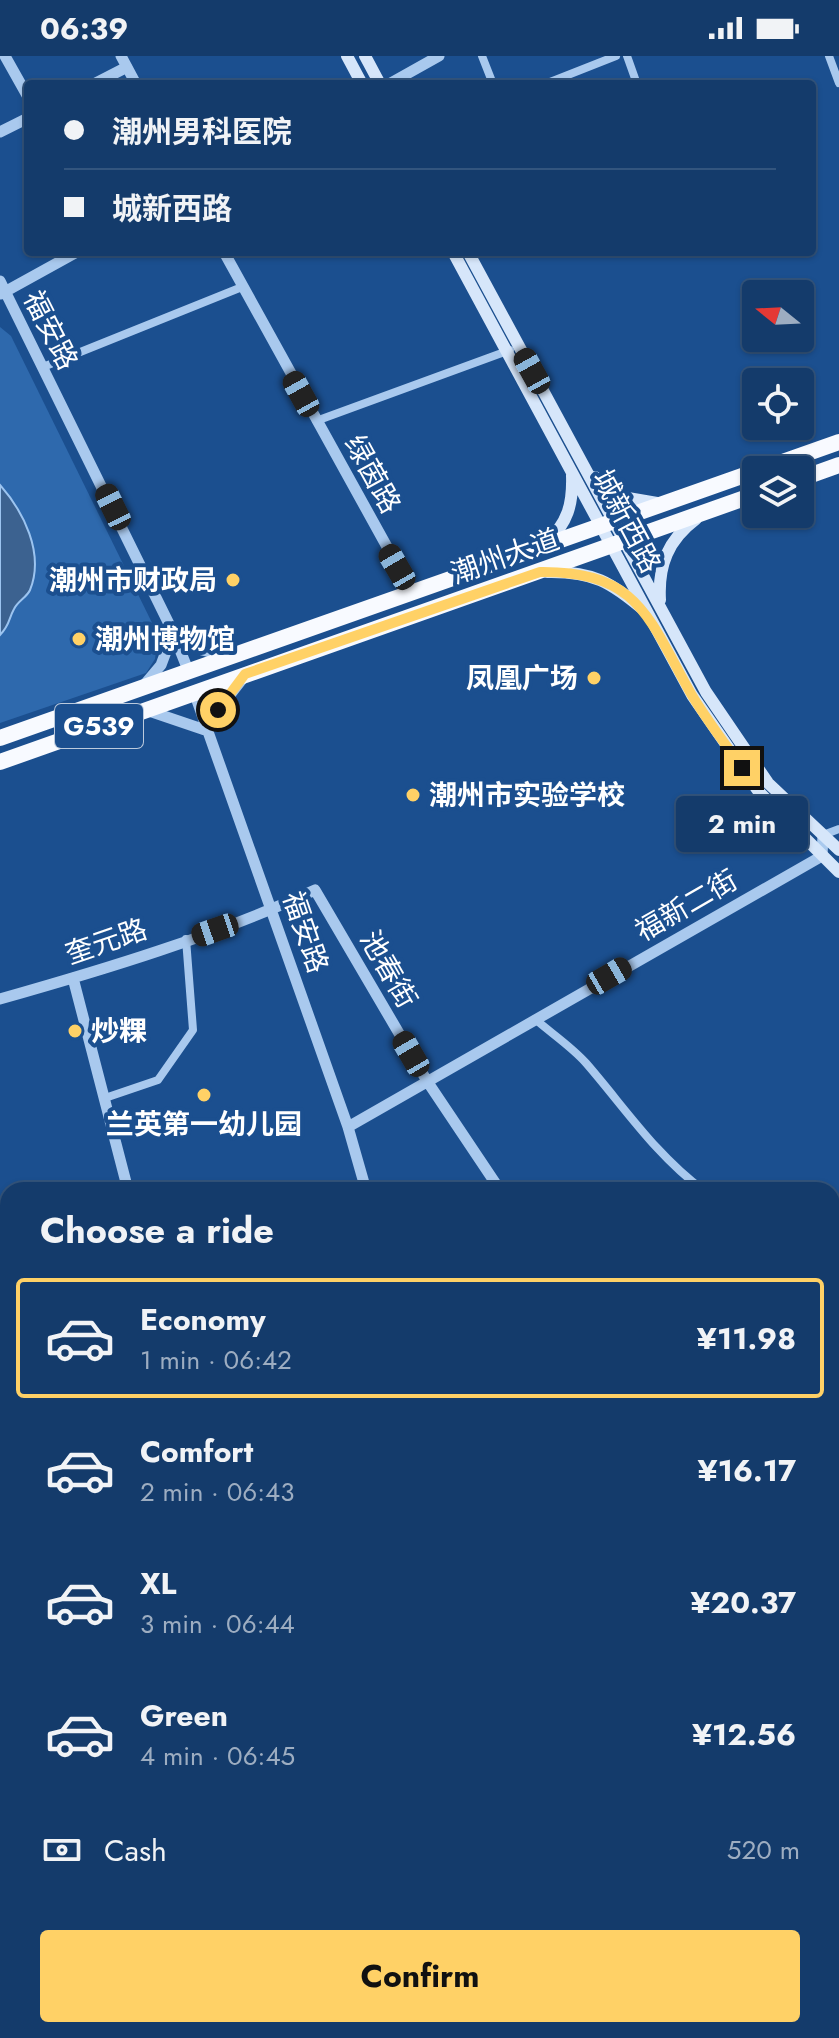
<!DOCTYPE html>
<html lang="en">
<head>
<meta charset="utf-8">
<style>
  body { margin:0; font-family:Jost,"Noto Sans SC",sans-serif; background:#1d4271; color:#f1f3f6; height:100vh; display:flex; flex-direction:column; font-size:30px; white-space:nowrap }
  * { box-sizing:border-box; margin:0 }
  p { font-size:26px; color:#9dadc1 }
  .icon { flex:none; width:44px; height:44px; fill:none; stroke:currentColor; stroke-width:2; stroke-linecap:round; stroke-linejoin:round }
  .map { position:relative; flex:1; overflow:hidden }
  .panel { position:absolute; left:0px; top:1126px; width:840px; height:856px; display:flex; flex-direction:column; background:#143b6b; border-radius:24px 24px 0 0; box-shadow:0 2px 6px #0004,0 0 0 2px #33557e }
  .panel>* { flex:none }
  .hud { position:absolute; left:24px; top:24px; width:792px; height:176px; border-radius:8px; box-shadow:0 2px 6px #0004,0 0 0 2px #33557e; display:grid; align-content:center; height:176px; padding:0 40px; background:#143b6b }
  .needle { width:52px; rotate:288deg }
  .buttons { position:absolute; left:742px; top:224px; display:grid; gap:16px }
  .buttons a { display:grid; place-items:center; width:72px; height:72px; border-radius:8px; background:#143b6b; box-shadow:0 2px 6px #0004,0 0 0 2px #33557e; font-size:40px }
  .end { position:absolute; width:36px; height:36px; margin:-18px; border:10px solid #ffd166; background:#111; box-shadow:0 0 0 4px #111 }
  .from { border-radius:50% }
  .bubble { position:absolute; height:56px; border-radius:8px; background:#143b6b; box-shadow:0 2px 6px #0004,0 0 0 2px #33557e; font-size:26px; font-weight:700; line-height:56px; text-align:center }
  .car { position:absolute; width:24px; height:48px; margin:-24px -12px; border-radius:10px; box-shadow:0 0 6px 2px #0007; background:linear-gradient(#222 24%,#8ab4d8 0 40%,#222 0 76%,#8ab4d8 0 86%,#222 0) }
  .hud b { display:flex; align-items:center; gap:28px; height:76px; font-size:30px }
  .hud b+b { border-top:2px solid #33557e }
  .hud i { width:20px; height:20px; background:#f1f3f6 }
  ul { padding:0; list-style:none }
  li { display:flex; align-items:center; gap:24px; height:120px; margin:0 16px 12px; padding:0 24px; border:4px solid transparent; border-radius:8px }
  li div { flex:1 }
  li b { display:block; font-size:30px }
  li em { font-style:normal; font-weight:700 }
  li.active { border-color:#ffd166 }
  li>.icon { width:72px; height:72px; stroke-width:1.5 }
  h2 { padding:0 40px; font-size:36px; line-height:96px }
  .pay { display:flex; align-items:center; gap:20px; height:88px; padding:0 40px; font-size:30px }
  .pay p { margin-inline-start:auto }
  .cta { display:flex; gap:16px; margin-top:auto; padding:16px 40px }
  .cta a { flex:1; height:92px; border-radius:8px; background:#ffd166; color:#111; font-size:32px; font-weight:700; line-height:92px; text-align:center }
  .status { display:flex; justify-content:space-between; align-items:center; height:56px; padding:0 40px; background:#143b6b; direction:ltr }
  .status svg { height:22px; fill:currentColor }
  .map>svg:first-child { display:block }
  .green { fill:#2e69ad }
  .water { fill:#3c6290; stroke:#9cc4f0; stroke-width:2 }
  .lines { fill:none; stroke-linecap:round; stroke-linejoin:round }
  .minor { stroke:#a9c9ee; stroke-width:8 }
  .tertiary { stroke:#a9c9ee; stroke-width:11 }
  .secondary { stroke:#d6e6fa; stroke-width:12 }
  .trunk { stroke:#f8faff; stroke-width:16 }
  .route { stroke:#ffd166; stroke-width:10 }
  .poi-dot { fill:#ffd166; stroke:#1b4f8f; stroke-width:3 }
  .labels { text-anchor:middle; stroke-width:8; stroke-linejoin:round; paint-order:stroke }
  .shield { fill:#1b4f8f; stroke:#bbcadd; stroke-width:2 }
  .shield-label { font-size:26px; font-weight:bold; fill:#fff }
  .street-label { font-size:28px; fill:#fff; stroke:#1b4f8f }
  .poi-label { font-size:28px; font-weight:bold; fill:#fff; stroke:#1b4f8f; text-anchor:start }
</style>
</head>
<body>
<div class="status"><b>06:39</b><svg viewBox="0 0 49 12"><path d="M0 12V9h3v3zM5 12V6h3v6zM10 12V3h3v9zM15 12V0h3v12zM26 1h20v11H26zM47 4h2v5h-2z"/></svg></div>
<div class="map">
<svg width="839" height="1982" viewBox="0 0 839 1982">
  <rect width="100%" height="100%" fill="#1b4f8f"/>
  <path class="green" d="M 0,271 L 11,280 L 158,579 L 155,603 L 146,617 L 0,667 Z"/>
  <path class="water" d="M 0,429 C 23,455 45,497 30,534 C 27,541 18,545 14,553 C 8,564 10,569 0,579 Z"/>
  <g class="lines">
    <path class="minor" d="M 482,0 L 493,28
      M 627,0 L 637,28
      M 829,0 L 839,27
      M 545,28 L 616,0
      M 43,311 L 242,231
      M 316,365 L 510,294
      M 823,779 L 839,773
      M 535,963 C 551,977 572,991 586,1007 C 625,1052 655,1098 703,1134
      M 105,1042 L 158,1024 L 193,974 L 186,883
      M 832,1252 L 839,1259
      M 638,1977 L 655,1982"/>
    <path class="tertiary" d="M 5,0 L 28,41
      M 121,0 L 136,28
      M 94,28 L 127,11
      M 389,28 L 439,0
      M 0,76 L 28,62
      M 224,196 L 412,536
      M 0,225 L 172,574 L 188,614
      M 1,238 L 77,196
      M 145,628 L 161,609 L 173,577 L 202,594 L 227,600
      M 194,636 L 348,1071 L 366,1134
      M 149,655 L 208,675 L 218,654 L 243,622
      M 73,922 L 128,1134
      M 0,943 C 106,913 215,880 315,834 L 427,1025 L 500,1134
      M 348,1071 L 822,800 L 823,779
      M 0,1332 L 8,1331
      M 832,1591 L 839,1585
      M 832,1603 L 839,1612
      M 0,1693 L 8,1712
      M 0,1756 L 8,1757
      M 455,1974 L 457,1982
      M 634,1982 L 640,1974"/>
    <path class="secondary" d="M 347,0 L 362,28
      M 365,0 L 380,28
      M 453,196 L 692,639 L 759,736 L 839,816
      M 468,196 L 706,636 L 768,727 L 839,794
      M 595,421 L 622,441 L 657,447
      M 546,487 C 568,467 573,448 572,419
      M 547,516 C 593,515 611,526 645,555
      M 660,544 C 658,509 668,484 696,463"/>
    <path class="trunk" d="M 760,414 L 839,386
      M 800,423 L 839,409
      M 0,682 L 756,415
      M 0,706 L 756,438"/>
  </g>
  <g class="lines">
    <path class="route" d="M 218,654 L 245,618 L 540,516 C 638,515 648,561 690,636 C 705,662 725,687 742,712"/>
  </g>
  <g class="poi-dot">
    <circle cx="233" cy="524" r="8"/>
    <circle cx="79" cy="583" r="8"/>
    <circle cx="594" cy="622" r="8"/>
    <circle cx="413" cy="739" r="8"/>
    <circle cx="75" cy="975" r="8"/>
    <circle cx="204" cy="1039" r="8"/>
  </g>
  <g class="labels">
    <rect class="shield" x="55" y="648" width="88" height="44" rx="6"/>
    <g class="shield-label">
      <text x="99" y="679">G539</text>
    </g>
    <g class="street-label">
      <text transform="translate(51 274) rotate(63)" y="10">福安路</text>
      <text transform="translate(373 418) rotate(61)" y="10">绿茵路</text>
      <text transform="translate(627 465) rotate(62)" y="10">城新西路</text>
      <text transform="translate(505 500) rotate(-19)" y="10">潮州大道</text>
      <text transform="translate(686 849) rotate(-30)" y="10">福新二街</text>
      <text transform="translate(306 876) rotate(71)" y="10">福安路</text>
      <text transform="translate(106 885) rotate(-19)" y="10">奎元路</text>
      <text transform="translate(389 913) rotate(60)" y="10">池春街</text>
    </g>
    <g class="poi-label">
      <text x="217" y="534" text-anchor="end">潮州市财政局</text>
      <text x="95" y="593">潮州博物馆</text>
      <text x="578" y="632" text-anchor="end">凤凰广场</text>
      <text x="429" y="749">潮州市实验学校</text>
      <text x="91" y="985">炒粿</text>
      <text x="204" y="1078" text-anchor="middle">兰英第一幼儿园</text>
    </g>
  </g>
</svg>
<div class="buttons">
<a><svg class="needle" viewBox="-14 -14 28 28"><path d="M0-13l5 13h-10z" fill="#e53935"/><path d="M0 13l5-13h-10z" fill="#9dadc1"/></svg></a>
<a><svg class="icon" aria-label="locate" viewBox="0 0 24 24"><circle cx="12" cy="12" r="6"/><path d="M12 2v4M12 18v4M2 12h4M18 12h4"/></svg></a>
<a><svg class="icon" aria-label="layers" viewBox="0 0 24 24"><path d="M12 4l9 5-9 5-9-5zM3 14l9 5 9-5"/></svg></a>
</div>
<i class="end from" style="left:218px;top:654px"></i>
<i class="end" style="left:742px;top:712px"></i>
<div class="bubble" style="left:676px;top:740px;width:132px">2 min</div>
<i class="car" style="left:532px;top:315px;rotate:331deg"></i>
<i class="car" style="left:301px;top:338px;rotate:331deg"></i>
<i class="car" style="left:113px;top:451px;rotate:334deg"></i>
<i class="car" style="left:397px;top:511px;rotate:330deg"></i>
<i class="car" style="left:215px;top:874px;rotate:251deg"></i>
<i class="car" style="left:609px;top:920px;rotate:60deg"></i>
<i class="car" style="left:411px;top:998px;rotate:330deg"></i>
<div class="hud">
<b><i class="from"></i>潮州男科医院</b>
<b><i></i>城新西路</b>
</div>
<section class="panel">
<h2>Choose a ride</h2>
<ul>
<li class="active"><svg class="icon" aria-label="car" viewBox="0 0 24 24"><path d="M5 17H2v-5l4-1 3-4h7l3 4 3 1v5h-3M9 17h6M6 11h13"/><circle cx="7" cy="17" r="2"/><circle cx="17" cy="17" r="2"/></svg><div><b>Economy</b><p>1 min · 06:42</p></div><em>¥11.98</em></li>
<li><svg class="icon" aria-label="car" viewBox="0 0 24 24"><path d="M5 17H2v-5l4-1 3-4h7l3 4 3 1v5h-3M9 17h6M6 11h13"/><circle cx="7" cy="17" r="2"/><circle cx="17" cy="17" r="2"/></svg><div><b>Comfort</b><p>2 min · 06:43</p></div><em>¥16.17</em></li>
<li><svg class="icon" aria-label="car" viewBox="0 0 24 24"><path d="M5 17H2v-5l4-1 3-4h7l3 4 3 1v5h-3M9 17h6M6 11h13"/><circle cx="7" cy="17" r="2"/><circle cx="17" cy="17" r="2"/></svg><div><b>XL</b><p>3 min · 06:44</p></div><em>¥20.37</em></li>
<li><svg class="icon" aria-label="car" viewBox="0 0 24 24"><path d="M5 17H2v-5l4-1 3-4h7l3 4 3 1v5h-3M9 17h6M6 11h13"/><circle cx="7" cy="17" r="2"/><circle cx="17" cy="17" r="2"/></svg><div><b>Green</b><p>4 min · 06:45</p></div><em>¥12.56</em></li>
</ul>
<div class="pay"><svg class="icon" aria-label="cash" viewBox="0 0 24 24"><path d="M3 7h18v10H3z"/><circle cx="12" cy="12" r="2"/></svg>Cash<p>520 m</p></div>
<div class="cta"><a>Confirm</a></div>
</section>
</div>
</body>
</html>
